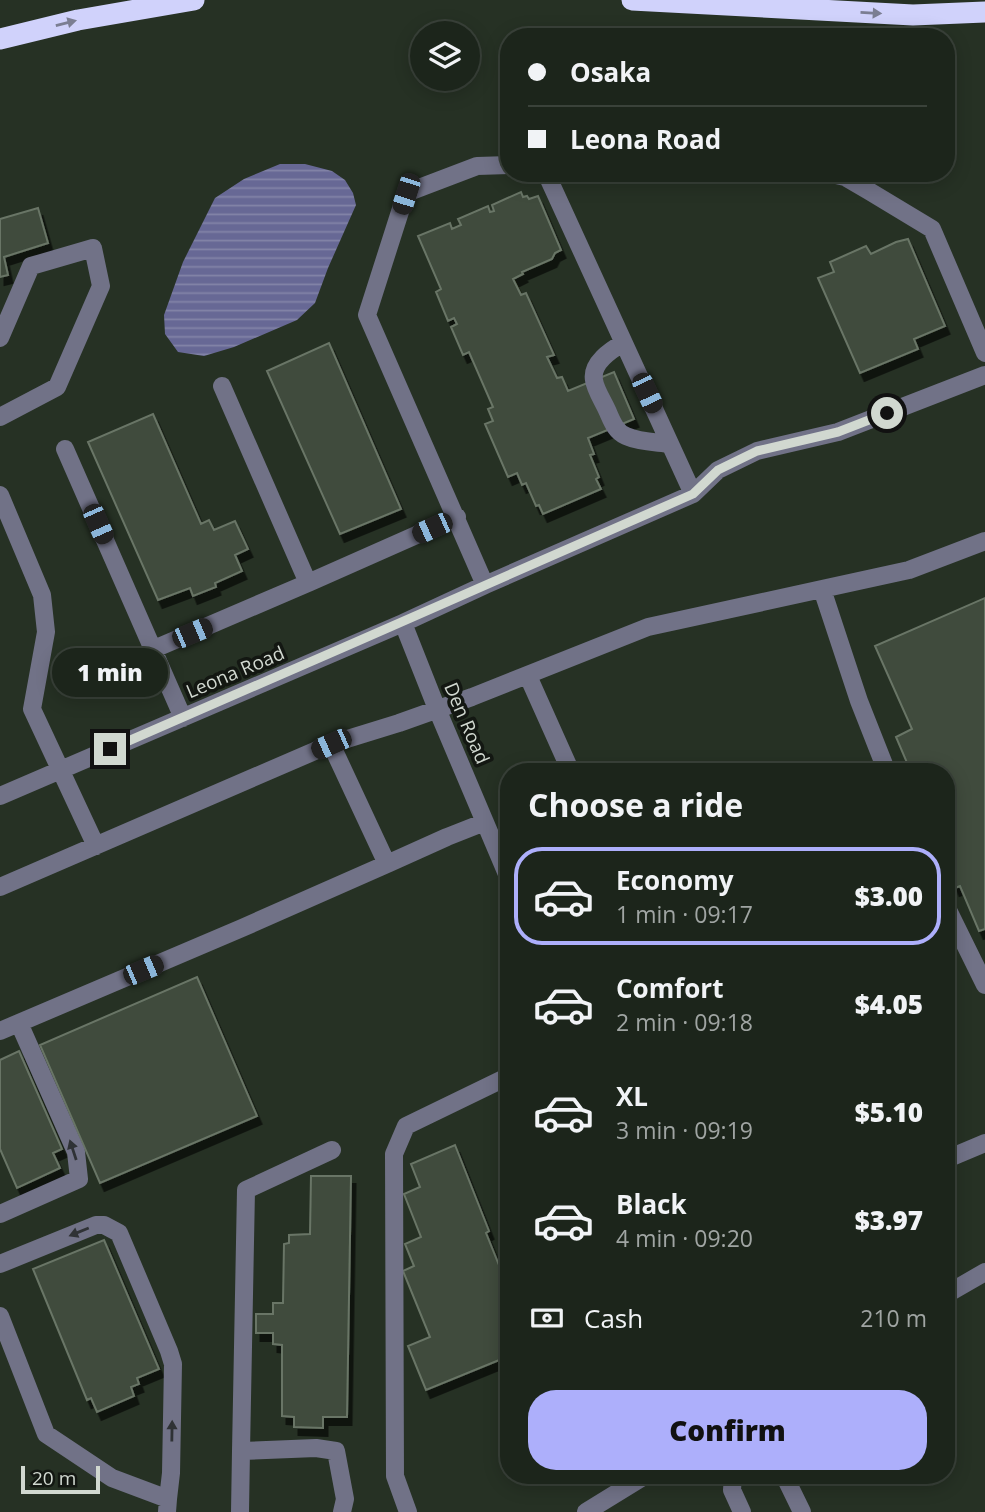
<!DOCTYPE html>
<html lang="en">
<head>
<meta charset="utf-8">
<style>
  body { margin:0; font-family:"Open Sans",sans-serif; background:#293128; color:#f1f3f6; height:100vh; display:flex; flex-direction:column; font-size:26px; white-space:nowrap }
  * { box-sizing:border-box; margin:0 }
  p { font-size:23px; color:#a0a5a3 }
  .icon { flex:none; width:38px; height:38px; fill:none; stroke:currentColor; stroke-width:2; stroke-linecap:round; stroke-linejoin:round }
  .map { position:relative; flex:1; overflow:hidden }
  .panel { position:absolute; left:500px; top:763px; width:455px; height:721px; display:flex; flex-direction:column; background:#1c251b; border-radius:28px; box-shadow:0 4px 18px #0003,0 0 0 2px #3a423a }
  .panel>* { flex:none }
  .banner { position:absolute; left:500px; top:28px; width:455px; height:154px; border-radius:28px; box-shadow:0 4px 18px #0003,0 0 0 2px #3a423a; display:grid; align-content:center; height:154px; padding:0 28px; background:#1c251b }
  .tools { position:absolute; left:410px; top:21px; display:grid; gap:14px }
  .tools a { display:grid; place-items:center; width:70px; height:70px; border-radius:50%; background:#1c251b; box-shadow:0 4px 18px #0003,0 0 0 2px #3a423a; font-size:35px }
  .scale { position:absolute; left:21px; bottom:18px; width:79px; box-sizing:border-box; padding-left:7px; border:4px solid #d1d8d0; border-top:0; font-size:19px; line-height:24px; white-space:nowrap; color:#d1d8d0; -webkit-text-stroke:5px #131712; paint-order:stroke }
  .end { position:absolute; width:32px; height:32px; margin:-16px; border:9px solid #d1d8d0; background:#111; box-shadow:0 0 0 4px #111 }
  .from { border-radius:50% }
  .bubble { position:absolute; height:49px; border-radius:24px; background:#1c251b; box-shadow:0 4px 18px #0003,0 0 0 2px #3a423a; font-size:23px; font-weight:800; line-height:49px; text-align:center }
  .car { position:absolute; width:21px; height:42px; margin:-21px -10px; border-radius:9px; box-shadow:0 0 5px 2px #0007; background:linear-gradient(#222 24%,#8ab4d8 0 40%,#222 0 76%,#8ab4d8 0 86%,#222 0) }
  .banner b { display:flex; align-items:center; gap:24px; height:66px; font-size:26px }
  .banner b+b { border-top:2px solid #3a423a }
  .banner i { width:18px; height:18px; background:#f1f3f6 }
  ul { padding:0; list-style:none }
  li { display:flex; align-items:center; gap:21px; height:98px; margin:0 14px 10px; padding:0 14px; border:4px solid transparent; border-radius:28px }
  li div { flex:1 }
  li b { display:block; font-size:26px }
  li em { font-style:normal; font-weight:800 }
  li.current { border-color:#adaffb }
  li>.icon { width:63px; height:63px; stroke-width:1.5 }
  h2 { padding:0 28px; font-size:32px; line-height:84px }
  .pay { display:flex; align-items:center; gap:18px; height:77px; padding:0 28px; font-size:26px }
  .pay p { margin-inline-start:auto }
  .cta { display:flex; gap:14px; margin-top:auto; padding:14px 28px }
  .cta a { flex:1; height:80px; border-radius:28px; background:#adaffb; color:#111; font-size:28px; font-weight:800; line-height:80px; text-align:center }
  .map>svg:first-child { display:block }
  .water { fill:url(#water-rules) }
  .building { fill:#3f4b3d; stroke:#697566; stroke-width:2; filter:url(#shadow) }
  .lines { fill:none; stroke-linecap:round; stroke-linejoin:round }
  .minor { stroke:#717287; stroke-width:18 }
  .highway { stroke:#d0d2fb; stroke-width:21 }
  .oneway { fill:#7b7e92 }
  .oneway2 { fill:#2f3235 }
  .route { stroke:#d1d8d0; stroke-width:9 }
  .labels { text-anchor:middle; stroke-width:7; stroke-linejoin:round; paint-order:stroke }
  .street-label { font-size:19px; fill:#d1d8d0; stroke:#131712 }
</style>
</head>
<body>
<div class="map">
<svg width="985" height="1512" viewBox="0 0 985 1512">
  <defs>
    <pattern id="water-rules" width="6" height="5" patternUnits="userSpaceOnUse" patternTransform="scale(1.75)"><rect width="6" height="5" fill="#676895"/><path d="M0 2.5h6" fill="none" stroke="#8384a7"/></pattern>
    <filter id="shadow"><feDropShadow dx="4.5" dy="8" stdDeviation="0" flood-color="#0009"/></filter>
  </defs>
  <rect width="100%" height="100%" fill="#263124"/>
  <path class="water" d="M 280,164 L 305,164 L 332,171 L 345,180 L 353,193 L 356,205 L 328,268 L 315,303 L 297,320 L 234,347 L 204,356 L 178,352 L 165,334 L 164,315 L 183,262 L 215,198 L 244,179 Z"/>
  <path class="building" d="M 521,192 L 523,197 L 527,196 L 529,199 L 538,196 L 561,250 L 555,253 L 552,259 L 522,272 L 523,274 L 513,279 L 521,295 L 526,293 L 554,355 L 547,357 L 557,378 L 562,377 L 568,391 L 614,372 L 634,419 L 588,438 L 594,454 L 590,455 L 599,477 L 596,479 L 601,489 L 543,514 L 539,505 L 536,506 L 526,483 L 522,485 L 517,473 L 508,477 L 485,424 L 493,421 L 488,409 L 493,407 L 469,352 L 463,355 L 451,327 L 457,324 L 454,318 L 448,321 L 436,292 L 441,289 L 418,236 L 450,223 L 452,229 L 461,225 L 458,219 L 488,206 L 490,212 L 494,211 L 492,205 Z
    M 38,208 L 48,243 L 4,257 L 8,275 L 0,277 L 0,219 Z
    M 908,239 L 945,326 L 914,339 L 918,349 L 860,373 L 818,278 L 834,272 L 830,262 L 866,246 L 871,254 L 896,242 Z
    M 329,343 L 401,509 L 340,534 L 267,371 Z
    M 153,414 L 201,524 L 209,520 L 214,530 L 235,521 L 248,549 L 235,555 L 242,571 L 215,583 L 216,587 L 193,596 L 190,588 L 158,600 L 88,442 Z
    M 985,598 L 985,929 L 979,931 L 960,886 L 955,888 L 947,868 L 947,772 L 911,772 L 896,737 L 912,729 L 875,646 Z
    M 197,977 L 257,1116 L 100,1183 L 40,1045 Z
    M 19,1051 L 62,1149 L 53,1153 L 60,1168 L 17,1188 L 0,1149 L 0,1060 Z
    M 455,1145 L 489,1231 L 486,1233 L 505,1280 L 508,1278 L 509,1281 L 509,1356 L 426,1390 L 408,1346 L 430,1337 L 403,1271 L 414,1266 L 405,1244 L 421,1237 L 404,1194 L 420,1187 L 411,1164 Z
    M 311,1176 L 351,1176 L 347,1417 L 323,1417 L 323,1428 L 294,1427 L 294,1417 L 282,1416 L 282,1345 L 273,1344 L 273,1333 L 256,1333 L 256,1314 L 273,1314 L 273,1303 L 283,1303 L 284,1244 L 289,1243 L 289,1235 L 310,1234 Z
    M 104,1240 L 159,1369 L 137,1378 L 139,1384 L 131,1387 L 134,1396 L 97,1412 L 91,1398 L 87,1400 L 33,1269 Z"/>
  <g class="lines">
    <path class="minor" d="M 509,165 L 477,166 L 406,193 L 367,315 L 485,585 L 693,494 L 718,470 L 757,451 L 838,432 L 985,375
      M 546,173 L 693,494
      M 827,173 L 845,177 L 869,191 L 932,229 L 985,353
      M 0,338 L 31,266 L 93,248 L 101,286 L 57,387 L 0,417
      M 623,343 C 611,350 591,363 594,380 C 595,389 603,401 607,410 C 612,421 615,431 626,436 C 639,442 656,442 670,444
      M 65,449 L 183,718
      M 0,495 L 42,595 L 46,632 L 32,709 L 96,846
      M 308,583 L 457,517
      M 822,589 L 909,570 L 985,541
      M 403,623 L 437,709 L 509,879
      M 154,649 L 308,583 L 222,386
      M 528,676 L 571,772
      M 0,796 L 403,623 L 485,585
      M 387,864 L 447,837 L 485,822
      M 0,887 L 331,744 L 399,723 L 472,697 L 648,627 L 822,589 L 859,701 L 887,772
      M 947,908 L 985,985
      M 0,1031 L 242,928 L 387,864 L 331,744
      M 332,1150 L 246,1190 L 241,1451 L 316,1448 L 336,1451 L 345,1499 L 342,1512
      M 947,1159 L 985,1143
      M 0,1214 L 79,1179 L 76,1152 L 19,1023
      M 0,1264 L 96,1225 L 104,1225 L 119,1233 L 169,1351 L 173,1364 L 171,1473 L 168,1499
      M 947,1294 L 985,1272
      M 0,1316 L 46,1434 L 112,1478 L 168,1499 L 167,1512
      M 733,1475 L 732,1490 L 742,1512
      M 784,1475 L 802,1512
      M 240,1512 L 241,1451
      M 408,1512 L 395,1476 L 394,1154 L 406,1126 L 509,1076
      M 586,1512 L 646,1475"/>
    <path class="highway" d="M 632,0 L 913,15 L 985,12
      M 0,39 L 78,20 L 194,0"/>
  </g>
  <defs><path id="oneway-solid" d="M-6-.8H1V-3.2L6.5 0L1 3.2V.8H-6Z" transform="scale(1.75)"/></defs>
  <g class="oneway">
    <use href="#oneway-solid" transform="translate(871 13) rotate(3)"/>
    <use href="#oneway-solid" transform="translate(66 23) rotate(-14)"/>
  </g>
  <g class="oneway2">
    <use href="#oneway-solid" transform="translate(73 1150) rotate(-108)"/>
    <use href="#oneway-solid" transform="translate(79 1232) rotate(158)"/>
    <use href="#oneway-solid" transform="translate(172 1431) rotate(-89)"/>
  </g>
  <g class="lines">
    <path class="route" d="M 110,749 C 305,665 498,579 693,494 L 718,470 L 757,451 L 838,432 L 887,413"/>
  </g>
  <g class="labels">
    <g class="street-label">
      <text transform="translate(235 672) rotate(-23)" y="7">Leona Road</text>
      <text transform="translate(467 723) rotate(67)" y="7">Den Road</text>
    </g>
  </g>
</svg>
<div class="tools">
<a><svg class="icon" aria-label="layers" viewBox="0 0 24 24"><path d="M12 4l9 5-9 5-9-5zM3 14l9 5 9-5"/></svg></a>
</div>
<div class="scale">20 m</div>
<i class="end from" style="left:887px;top:413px"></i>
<i class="end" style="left:110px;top:749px"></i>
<div class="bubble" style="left:52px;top:648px;width:116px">1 min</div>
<i class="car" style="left:406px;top:194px;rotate:198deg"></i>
<i class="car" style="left:647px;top:393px;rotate:155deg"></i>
<i class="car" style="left:98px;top:524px;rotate:156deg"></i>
<i class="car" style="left:432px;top:528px;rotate:246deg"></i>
<i class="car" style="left:192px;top:633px;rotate:67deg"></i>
<i class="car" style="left:331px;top:744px;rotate:246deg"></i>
<i class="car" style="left:143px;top:970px;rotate:67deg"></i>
<div class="banner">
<b><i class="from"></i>Osaka</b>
<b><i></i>Leona Road</b>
</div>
<section class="panel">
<h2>Choose a ride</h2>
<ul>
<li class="current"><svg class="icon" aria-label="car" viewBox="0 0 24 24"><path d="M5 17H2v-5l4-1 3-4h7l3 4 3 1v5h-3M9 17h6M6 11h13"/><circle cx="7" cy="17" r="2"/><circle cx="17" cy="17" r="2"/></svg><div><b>Economy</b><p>1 min · 09:17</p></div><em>$3.00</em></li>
<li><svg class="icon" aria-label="car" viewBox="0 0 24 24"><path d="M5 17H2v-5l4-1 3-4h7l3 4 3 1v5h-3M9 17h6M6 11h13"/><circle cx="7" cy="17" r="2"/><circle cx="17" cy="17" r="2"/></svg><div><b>Comfort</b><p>2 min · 09:18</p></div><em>$4.05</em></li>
<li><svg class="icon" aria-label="car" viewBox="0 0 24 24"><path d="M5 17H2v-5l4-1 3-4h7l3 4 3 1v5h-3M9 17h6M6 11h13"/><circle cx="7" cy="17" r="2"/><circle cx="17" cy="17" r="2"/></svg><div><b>XL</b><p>3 min · 09:19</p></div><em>$5.10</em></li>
<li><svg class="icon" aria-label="car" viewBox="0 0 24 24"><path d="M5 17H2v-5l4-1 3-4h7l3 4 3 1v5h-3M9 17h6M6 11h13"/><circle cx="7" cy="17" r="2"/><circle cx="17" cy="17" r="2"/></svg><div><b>Black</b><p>4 min · 09:20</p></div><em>$3.97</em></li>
</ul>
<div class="pay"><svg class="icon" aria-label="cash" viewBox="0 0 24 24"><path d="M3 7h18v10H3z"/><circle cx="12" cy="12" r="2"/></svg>Cash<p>210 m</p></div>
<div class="cta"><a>Confirm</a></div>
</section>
</div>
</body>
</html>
